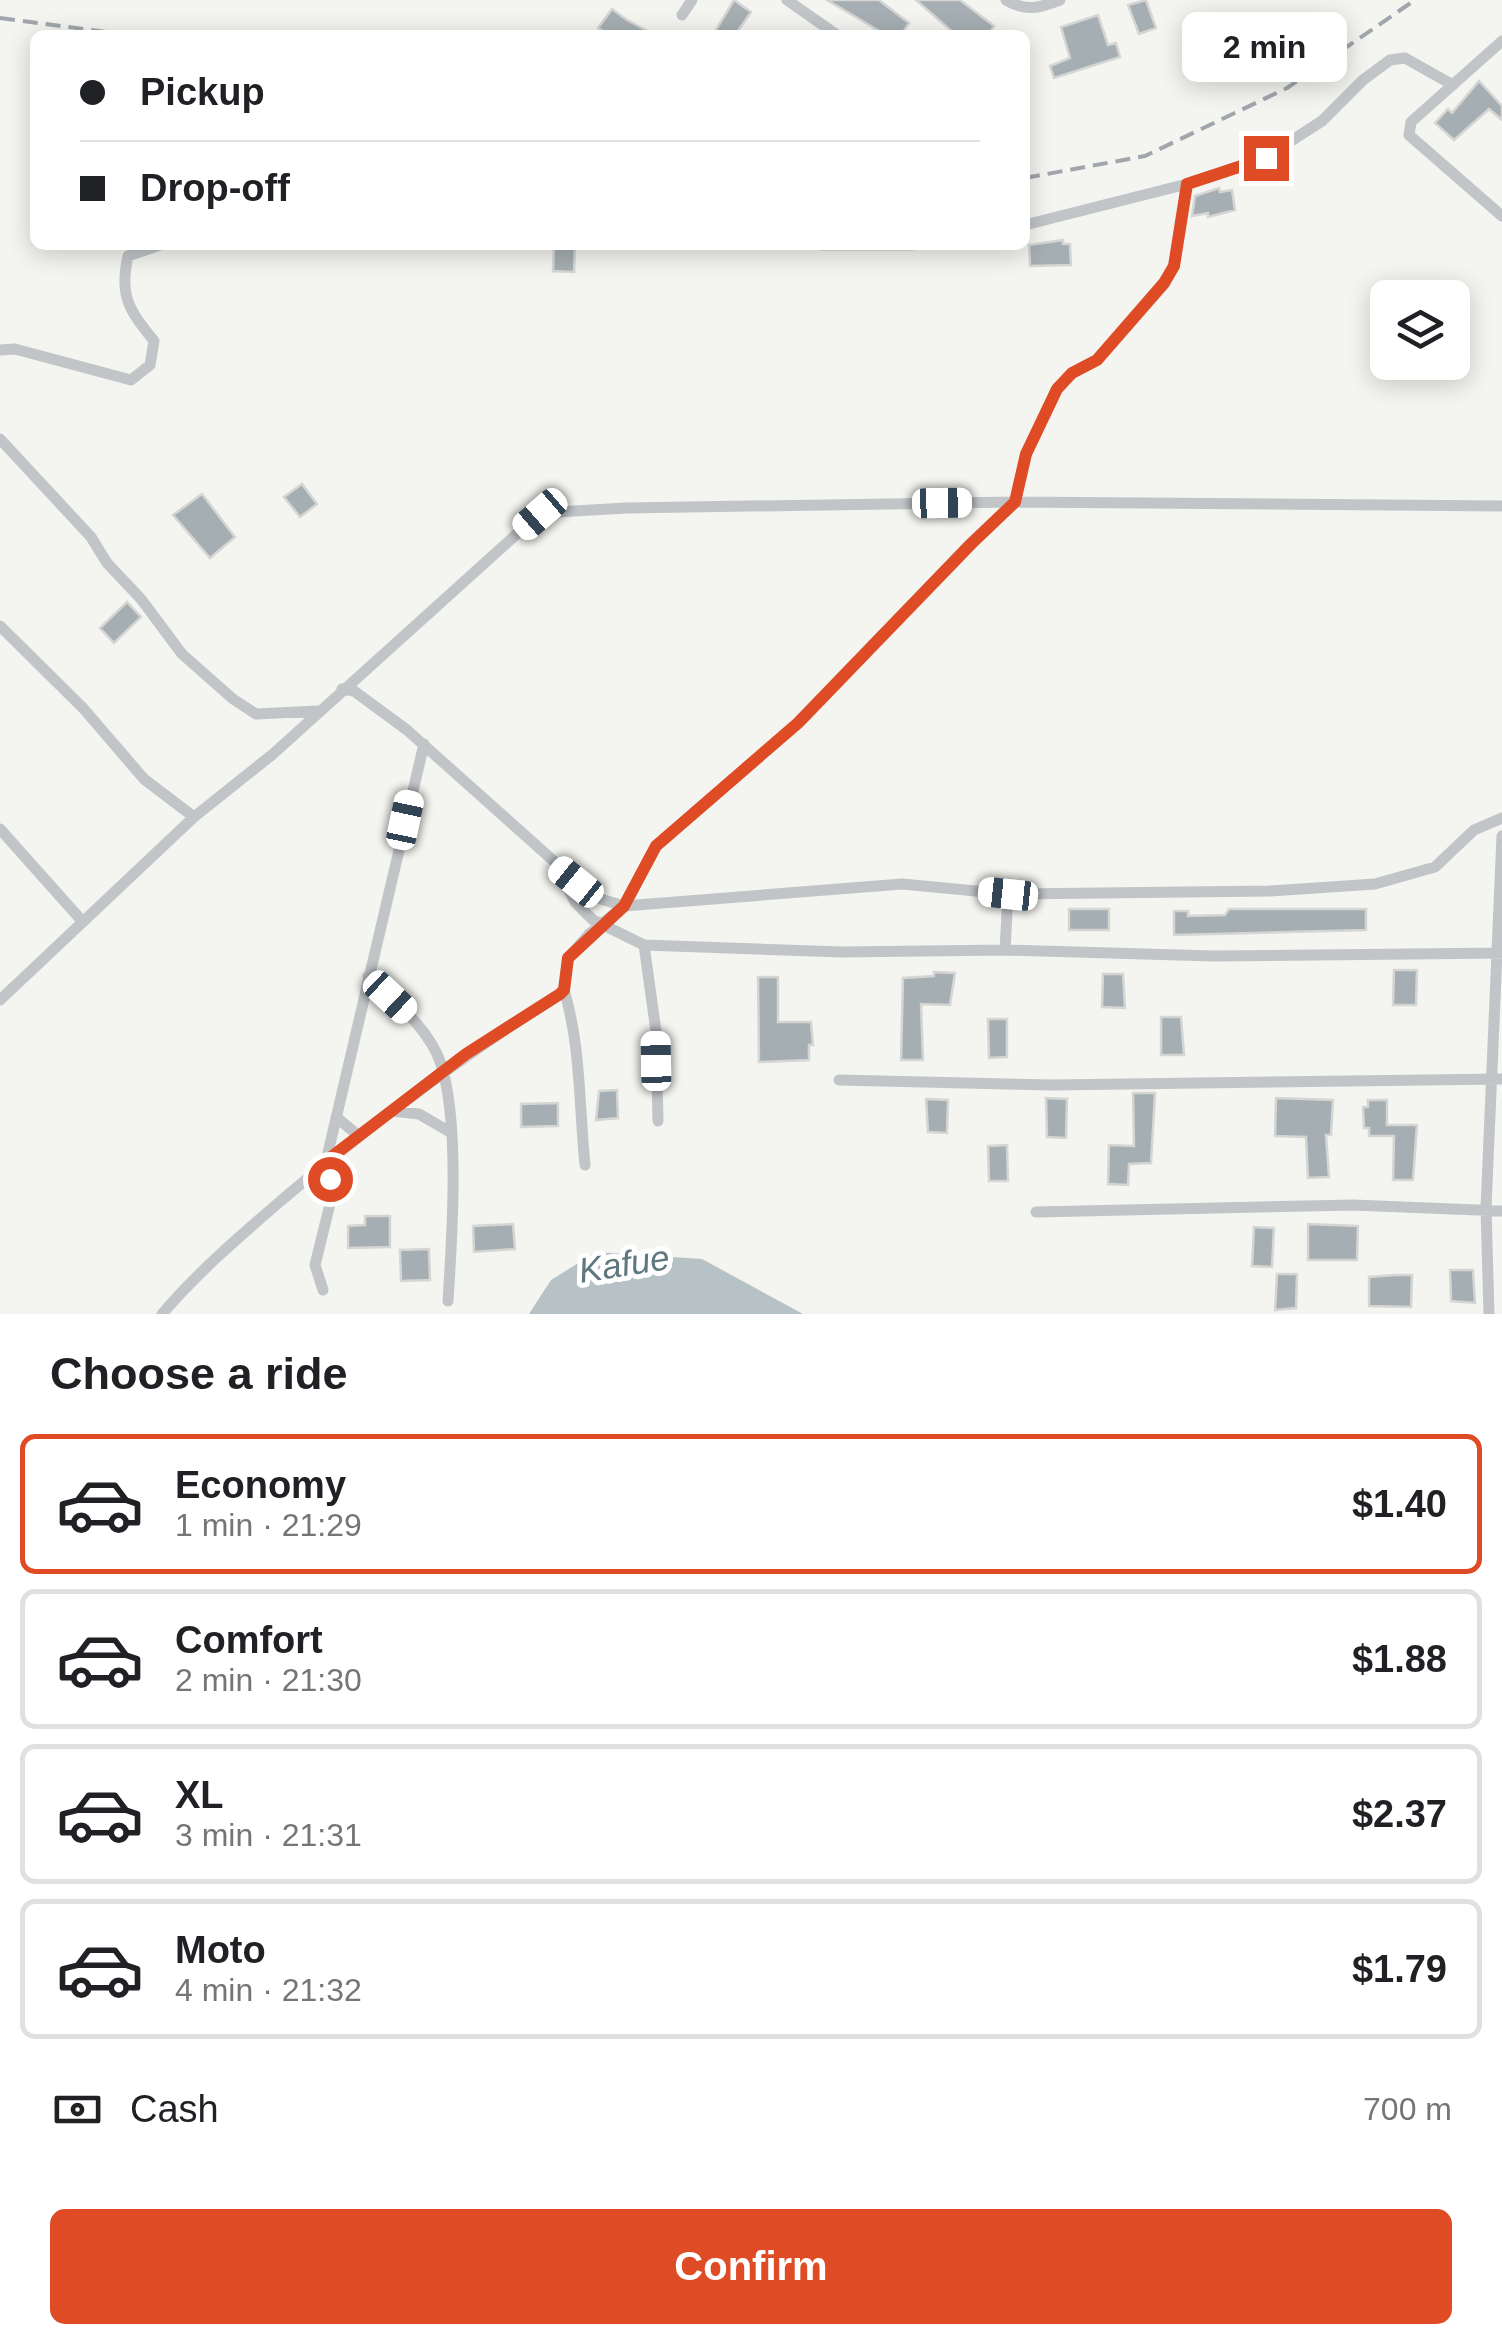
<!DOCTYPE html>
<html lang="en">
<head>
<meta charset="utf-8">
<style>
  body { margin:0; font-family:Arial,sans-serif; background:#f2f2f2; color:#202124; height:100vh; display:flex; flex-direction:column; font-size:38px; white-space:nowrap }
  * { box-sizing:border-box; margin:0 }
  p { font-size:32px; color:#757577 }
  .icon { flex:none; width:55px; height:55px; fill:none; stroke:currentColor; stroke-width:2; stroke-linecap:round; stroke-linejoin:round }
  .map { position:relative; height:1314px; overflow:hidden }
  .drawer { display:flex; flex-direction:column; background:#fff; flex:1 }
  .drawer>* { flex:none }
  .top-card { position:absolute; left:30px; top:30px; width:1000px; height:220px; border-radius:15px; box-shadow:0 5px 25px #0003; display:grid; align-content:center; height:220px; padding:0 50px; background:#fff }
  .controls { position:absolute; left:1370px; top:280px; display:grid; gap:20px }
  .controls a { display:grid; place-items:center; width:100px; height:100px; border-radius:15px; background:#fff; box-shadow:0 5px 25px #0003; font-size:50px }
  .end { position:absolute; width:45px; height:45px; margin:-22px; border:12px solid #df4b25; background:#fff; box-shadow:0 0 0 5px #fff }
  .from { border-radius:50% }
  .bubble { position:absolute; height:70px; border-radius:15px; background:#fff; box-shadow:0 5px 25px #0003; font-size:32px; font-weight:800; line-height:70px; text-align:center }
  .car { position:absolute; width:30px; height:60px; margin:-30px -15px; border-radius:12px; box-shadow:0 0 8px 2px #0007; background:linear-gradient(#fff 24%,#345 0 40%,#fff 0 76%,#345 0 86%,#fff 0) }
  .top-card b { display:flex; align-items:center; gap:35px; height:95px; font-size:38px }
  .top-card b+b { border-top:2px solid #e0e0e0 }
  .top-card i { width:25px; height:25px; background:#202124 }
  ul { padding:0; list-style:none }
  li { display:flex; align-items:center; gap:30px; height:140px; margin:0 20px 15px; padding:0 30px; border:5px solid #e0e0e0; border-radius:15px }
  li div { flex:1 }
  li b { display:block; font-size:38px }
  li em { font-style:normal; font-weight:800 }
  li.on { border-color:#df4b25 }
  li>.icon { width:90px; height:90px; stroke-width:1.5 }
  h2 { padding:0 50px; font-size:45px; line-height:120px }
  .pay { display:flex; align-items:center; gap:25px; height:110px; padding:0 50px; font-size:38px }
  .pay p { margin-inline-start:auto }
  .cta { display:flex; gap:20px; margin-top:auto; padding:20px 50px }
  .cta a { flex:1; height:115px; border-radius:15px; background:#df4b25; color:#fff; font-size:40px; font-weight:800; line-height:115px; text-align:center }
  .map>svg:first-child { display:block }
  .water { fill:#b6c2c6 }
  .building { fill:#a5aeb2; stroke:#d5d5d3; stroke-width:2.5 }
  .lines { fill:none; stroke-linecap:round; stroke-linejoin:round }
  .street { stroke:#c1c5c8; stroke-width:11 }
  .rail { stroke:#a0a6ab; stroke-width:4; stroke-dasharray:15 8; stroke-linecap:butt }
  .route { stroke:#df4b25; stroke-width:12 }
  .labels { text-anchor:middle; stroke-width:10; stroke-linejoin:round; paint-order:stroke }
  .water-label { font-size:35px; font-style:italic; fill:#5f777e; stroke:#fff }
</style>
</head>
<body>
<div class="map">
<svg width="1502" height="1314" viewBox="0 0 1502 1314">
  <rect width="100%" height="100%" fill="#f4f4f0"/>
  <path class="water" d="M 596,1252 L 702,1259 L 803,1314 L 529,1314 L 551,1280 Z"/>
  <path class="building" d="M 734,0 L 751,12 L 735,35 L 713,35 Z
    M 827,0 L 879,0 L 909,23 L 901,35 L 886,35 Z
    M 916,0 L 960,0 L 994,26 L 988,35 L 956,35 Z
    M 1146,0 L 1156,28 L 1139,34 L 1128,5 Z
    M 612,9 L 627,20 L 655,35 L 609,35 L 598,28 Z
    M 1098,15 L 1108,45 L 1116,43 L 1120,57 L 1054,78 L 1050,66 L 1070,58 L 1061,27 Z
    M 1479,81 L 1502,106 L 1502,120 L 1489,109 L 1454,140 L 1435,123 L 1448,109 L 1452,113 Z
    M 1219,188 L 1220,192 L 1232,190 L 1235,210 L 1208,217 L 1208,213 L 1192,216 L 1195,196 Z
    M 1063,240 L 1063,244 L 1070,244 L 1071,265 L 1030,266 L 1029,245 Z
    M 554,246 L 575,247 L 574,272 L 553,271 Z
    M 302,484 L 317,504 L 300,517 L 284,497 Z
    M 202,494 L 235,537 L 210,558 L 173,515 Z
    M 127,602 L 141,617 L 114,643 L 100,628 Z
    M 1069,909 L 1109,909 L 1109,930 L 1069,930 Z
    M 1229,909 L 1366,909 L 1366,930 L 1174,935 L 1174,911 L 1188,911 L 1188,916 L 1225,915 Z
    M 1394,970 L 1417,970 L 1416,1005 L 1393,1005 Z
    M 934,972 L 955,973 L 950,1005 L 921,1004 L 923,1060 L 901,1060 L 903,978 L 934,976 Z
    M 1103,974 L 1123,974 L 1125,1008 L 1102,1007 Z
    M 758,977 L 778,977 L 778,1022 L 811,1022 L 813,1045 L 809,1045 L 809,1060 L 759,1062 Z
    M 1161,1017 L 1181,1017 L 1184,1055 L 1161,1055 Z
    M 988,1019 L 1007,1019 L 1007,1057 L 989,1058 Z
    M 617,1090 L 618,1118 L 596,1120 L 599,1091 Z
    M 1133,1093 L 1155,1093 L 1151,1163 L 1129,1164 L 1128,1185 L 1108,1184 L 1109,1145 L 1134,1146 Z
    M 1046,1098 L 1067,1099 L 1066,1138 L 1047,1137 Z
    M 1276,1098 L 1333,1100 L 1331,1135 L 1326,1135 L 1329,1177 L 1308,1178 L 1306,1137 L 1275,1136 Z
    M 926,1099 L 948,1100 L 947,1133 L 928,1132 Z
    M 1368,1100 L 1387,1100 L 1387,1125 L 1417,1125 L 1413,1180 L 1393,1180 L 1394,1136 L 1369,1136 L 1369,1128 L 1364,1128 L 1363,1107 L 1368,1107 Z
    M 558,1103 L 558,1126 L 521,1127 L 521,1104 Z
    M 1007,1145 L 1008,1181 L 989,1181 L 988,1146 Z
    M 365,1216 L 390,1216 L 390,1247 L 348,1248 L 348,1226 L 365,1225 Z
    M 513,1224 L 515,1249 L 474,1252 L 473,1226 Z
    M 1308,1224 L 1358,1226 L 1357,1260 L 1308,1260 Z
    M 1254,1227 L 1274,1228 L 1272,1267 L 1252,1266 Z
    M 429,1249 L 430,1280 L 401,1281 L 400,1250 Z
    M 1450,1270 L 1473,1270 L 1475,1303 L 1451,1301 Z
    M 1277,1274 L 1297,1274 L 1296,1308 L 1275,1310 Z
    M 1395,1275 L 1412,1275 L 1411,1307 L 1369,1306 L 1369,1277 Z"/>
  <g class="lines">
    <path class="street" d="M 787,0 L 837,35
      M 1006,0 C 1026,12 1039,8 1060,0
      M 682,15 L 692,0
      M 1502,41 L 1411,122 L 1409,135 L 1502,216
      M 1025,225 L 1187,184 L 1266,157 L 1322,121 L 1363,80 L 1390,60 L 1405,58 L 1453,85
      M 822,245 L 912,245
      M 0,350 L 15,349 L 131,380 L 150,365 L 154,341 C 129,310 119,296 128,256 L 160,245
      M 0,439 L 91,537 L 107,563 L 141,599 L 182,654 L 233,699 L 256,714 L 317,711
      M 0,626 L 83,708 L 144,779 L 194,817
      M 342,689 L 354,691 L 407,730 L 594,897 L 624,906 L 902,884 L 1008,894 L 1269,891 L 1375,884 L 1435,867 L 1474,830 L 1502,818
      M 0,829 L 83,922
      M 561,875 L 575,902 L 593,920 L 644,945 L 841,952 L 1005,950 L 1213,956 L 1502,953
      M 644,945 L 656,1031 L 658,1121
      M 1005,950 L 1008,894
      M 368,976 C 394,1001 429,1028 441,1064 C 460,1123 452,1238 448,1301
      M 564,990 C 581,1046 579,1106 585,1165
      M 0,1000 L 194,817 L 273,754 L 540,513 L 626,508 L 1015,502 L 1502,506
      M 839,1080 L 1052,1085 L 1502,1079
      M 392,1111 L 419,1114 L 450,1132
      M 336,1117 L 359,1136
      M 326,1161 L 424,744
      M 1036,1212 L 1353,1205 L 1502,1211
      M 323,1290 L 315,1265 L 331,1200 L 330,1158
      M 162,1314 C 199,1271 240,1236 283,1199 C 371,1124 462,1056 560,994 L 564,990 L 568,958 L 589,934 L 624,906 L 656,846 L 798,723 L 971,543 L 1015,502 L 1026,454 L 1057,389 L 1072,373 L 1097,360 L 1165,283 L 1174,266 L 1187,184
      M 1489,1314 L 1486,1208 L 1502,836"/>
    <path class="rail" d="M 0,18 L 130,35
      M 1025,178 L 1145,156 L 1287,88 L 1415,0"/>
  </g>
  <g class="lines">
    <path class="route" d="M 330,1179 L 330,1158 L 466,1054 L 560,994 L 564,990 L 568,958 L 624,906 L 656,846 L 798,723 L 971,544 L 1015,502 L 1026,454 L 1057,389 L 1072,373 L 1097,360 L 1164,283 L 1174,266 L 1187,184 L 1266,158"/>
  </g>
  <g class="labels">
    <g class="water-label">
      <text transform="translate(624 1264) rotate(-9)" y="12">Kafue</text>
    </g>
  </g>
</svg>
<div class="controls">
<a><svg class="icon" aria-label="layers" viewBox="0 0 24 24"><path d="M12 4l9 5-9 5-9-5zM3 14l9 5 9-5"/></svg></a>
</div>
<i class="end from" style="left:330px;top:1179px"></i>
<i class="end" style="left:1266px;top:158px"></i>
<div class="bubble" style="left:1182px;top:12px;width:165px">2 min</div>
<i class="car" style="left:942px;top:503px;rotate:89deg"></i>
<i class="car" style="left:540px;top:514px;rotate:229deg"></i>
<i class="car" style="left:405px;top:820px;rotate:12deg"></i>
<i class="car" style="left:576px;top:882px;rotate:309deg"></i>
<i class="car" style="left:1008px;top:894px;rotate:276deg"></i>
<i class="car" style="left:390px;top:997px;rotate:133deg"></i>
<i class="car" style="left:656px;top:1061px;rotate:359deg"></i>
<div class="top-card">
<b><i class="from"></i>Pickup</b>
<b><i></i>Drop-off</b>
</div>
</div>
<section class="drawer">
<h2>Choose a ride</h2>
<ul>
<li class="on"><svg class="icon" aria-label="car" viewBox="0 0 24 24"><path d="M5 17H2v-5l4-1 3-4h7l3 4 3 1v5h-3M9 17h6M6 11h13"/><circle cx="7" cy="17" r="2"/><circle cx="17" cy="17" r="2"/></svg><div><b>Economy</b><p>1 min · 21:29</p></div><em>$1.40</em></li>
<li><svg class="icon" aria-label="car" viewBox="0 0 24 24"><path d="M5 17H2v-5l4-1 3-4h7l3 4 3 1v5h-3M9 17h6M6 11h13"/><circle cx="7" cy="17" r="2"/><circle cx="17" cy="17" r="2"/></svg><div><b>Comfort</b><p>2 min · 21:30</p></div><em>$1.88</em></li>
<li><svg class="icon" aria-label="car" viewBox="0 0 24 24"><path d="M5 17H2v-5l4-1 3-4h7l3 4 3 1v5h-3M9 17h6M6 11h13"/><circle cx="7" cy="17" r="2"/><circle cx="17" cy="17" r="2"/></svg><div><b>XL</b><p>3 min · 21:31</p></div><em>$2.37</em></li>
<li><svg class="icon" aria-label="car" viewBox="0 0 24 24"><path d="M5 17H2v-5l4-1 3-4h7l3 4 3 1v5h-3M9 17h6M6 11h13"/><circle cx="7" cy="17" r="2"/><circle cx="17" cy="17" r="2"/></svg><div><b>Moto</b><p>4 min · 21:32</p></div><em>$1.79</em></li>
</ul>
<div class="pay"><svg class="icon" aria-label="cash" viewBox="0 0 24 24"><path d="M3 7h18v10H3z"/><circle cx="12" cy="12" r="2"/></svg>Cash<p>700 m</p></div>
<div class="cta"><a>Confirm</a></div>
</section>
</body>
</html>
